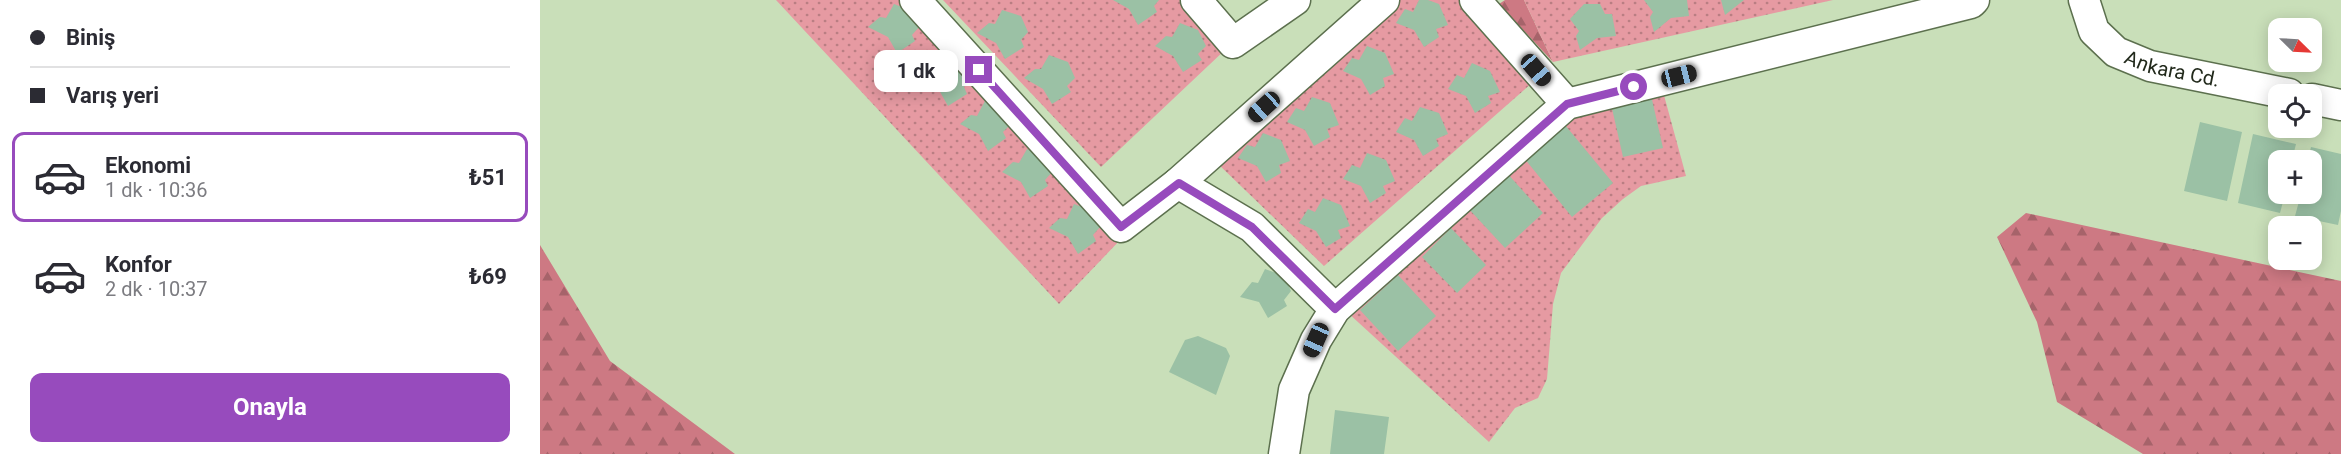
<!DOCTYPE html>
<html lang="tr">
<head>
<meta charset="utf-8">
<style>
  body { margin:0; font-family:Roboto,sans-serif; background:#f7f7f7; color:#2b2b33; height:100vh; display:flex; flex-direction:column; font-size:22px; white-space:nowrap }
  * { box-sizing:border-box; margin:0 }
  p { font-size:20px; color:#7c7c81 }
  .icon { flex:none; width:33px; height:33px; fill:none; stroke:currentColor; stroke-width:2; stroke-linecap:round; stroke-linejoin:round }
  .map { position:relative; flex:1; overflow:hidden }
  .drawer { display:flex; flex-direction:column; background:#fff; width:540px }
  .drawer>* { flex:none }
  .guide { display:grid; align-content:center; height:132px; padding:0 30px; background:#fff }
  .needle { width:39px; rotate:114deg }
  .controls { position:absolute; left:1728px; top:18px; display:grid; gap:12px }
  .controls a { display:grid; place-items:center; width:54px; height:54px; border-radius:12px; background:#fff; box-shadow:0 3px 15px #0003; font-size:30px }
  .end { position:absolute; width:27px; height:27px; margin:-14px; border:8px solid #974bbd; background:#fff; box-shadow:0 0 0 3px #fff }
  .from { border-radius:50% }
  .bubble { position:absolute; height:42px; border-radius:12px; background:#fff; box-shadow:0 3px 15px #0003; font-size:20px; font-weight:700; line-height:42px; text-align:center }
  .car { position:absolute; width:18px; height:36px; margin:-18px -9px; border-radius:8px; box-shadow:0 0 4px 2px #0007; background:linear-gradient(#222 24%,#8ab4d8 0 40%,#222 0 76%,#8ab4d8 0 86%,#222 0) }
  .guide b { display:flex; align-items:center; gap:21px; height:57px; font-size:22px }
  .guide b+b { border-top:2px solid #e1e1e2 }
  .guide i { width:15px; height:15px; background:#2b2b33 }
  ul { padding:0; list-style:none }
  li { display:flex; align-items:center; gap:18px; height:90px; margin:0 12px 9px; padding:0 18px; border:3px solid transparent; border-radius:12px }
  li div { flex:1 }
  li b { display:block; font-size:22px }
  li em { font-style:normal; font-weight:700 }
  li.on { border-color:#974bbd }
  li>.icon { width:54px; height:54px; stroke-width:1.5 }
  .button { display:flex; gap:12px; margin-top:auto; padding:12px 30px }
  .button a { flex:1; height:69px; border-radius:12px; background:#974bbd; color:#fff; font-size:24px; font-weight:700; line-height:69px; text-align:center }
  main { display:flex; flex:1; min-height:0 }
  .map>svg:first-child { display:block }
  .forest { fill:url(#forest-firs) }
  .garden { fill:url(#garden-dots) }
  .building { fill:#9bc1a5 }
  .lines { fill:none; stroke-linecap:round; stroke-linejoin:round }
  .minor-casing { stroke:#5c704e; stroke-width:33 }
  .minor { stroke:#fff; stroke-width:30 }
  .route { stroke:#974bbd; stroke-width:8 }
  .labels { text-anchor:middle; stroke-width:4.5; stroke-linejoin:round; paint-order:stroke }
  .street-label { font-size:20px; fill:#222a1c; stroke:#f1fce9 }
</style>
</head>
<body>
<main>
<section class="drawer">
<div class="guide">
<b><i class="from"></i>Biniş</b>
<b><i></i>Varış yeri</b>
</div>
<ul>
<li class="on"><svg class="icon" aria-label="car" viewBox="0 0 24 24"><path d="M5 17H2v-5l4-1 3-4h7l3 4 3 1v5h-3M9 17h6M6 11h13"/><circle cx="7" cy="17" r="2"/><circle cx="17" cy="17" r="2"/></svg><div><b>Ekonomi</b><p>1 dk · 10:36</p></div><em>₺51</em></li>
<li><svg class="icon" aria-label="car" viewBox="0 0 24 24"><path d="M5 17H2v-5l4-1 3-4h7l3 4 3 1v5h-3M9 17h6M6 11h13"/><circle cx="7" cy="17" r="2"/><circle cx="17" cy="17" r="2"/></svg><div><b>Konfor</b><p>2 dk · 10:37</p></div><em>₺69</em></li>
</ul>
<div class="button"><a>Onayla</a></div>
</section>
<div class="map">
<svg width="1801" height="454" viewBox="0 0 1801 454">
  <defs>
    <pattern id="forest-firs" width="22" height="20" patternUnits="userSpaceOnUse" patternTransform="scale(1.5)"><rect width="22" height="20" fill="#cd7983"/><path d="M5 1l3.5 6h-7zM16 11l3.5 6h-7z" fill="#a6636a"/></pattern>
    <pattern id="garden-dots" width="8" height="8" patternUnits="userSpaceOnUse" patternTransform="scale(1.5)"><rect width="8" height="8" fill="#e69aa2"/><path d="M2 2h.1M6 6h.1" fill="none" stroke="#ba7e83" stroke-width="1.8" stroke-linecap="round"/></pattern>
  </defs>
  <rect width="100%" height="100%" fill="#c9dfb9"/>
  <path class="forest" d="M 965,0 L 984,0 L 1013,62 L 959,4 Z
    M 1486,213 L 1801,281 L 1801,454 L 1603,454 L 1517,402 L 1497,322 L 1457,237 Z
    M 0,245 L 70,361 L 195,454 L 0,454 Z"/>
  <path class="garden" d="M 236,0 L 367,0 L 582,238 L 519,304 Z
    M 403,0 L 644,0 L 686,49 L 561,167 Z
    M 856,0 L 919,0 L 993,82 L 784,266 L 676,162 Z
    M 984,0 L 1293,0 L 1013,62 Z
    M 1122,88 L 1146,176 L 1101,186 L 1083,199 L 1062,218 L 1021,273 L 1013,304 L 1007,379 L 998,398 L 975,408 L 949,442 L 807,312 L 1028,114 Z"/>
  <path class="building" d="M 573,0 L 619,0 L 614,6 L 617,12 L 598,25 L 589,9 Z
    M 879,0 L 888,0 L 899,4 L 908,25 L 896,29 L 899,37 L 884,47 L 874,30 L 856,23 L 865,9 L 873,12 Z
    M 1104,0 L 1147,0 L 1149,16 L 1131,18 L 1114,32 L 1110,17 L 1113,12 Z
    M 1181,0 L 1204,0 L 1185,15 Z
    M 354,4 L 372,11 L 380,26 L 372,35 L 375,41 L 357,53 L 348,37 L 328,27 L 340,17 L 346,18 Z
    M 1044,4 L 1060,4 L 1065,14 L 1072,14 L 1076,36 L 1057,38 L 1040,50 L 1036,36 L 1039,31 L 1030,19 Z
    M 462,10 L 481,16 L 488,32 L 481,40 L 484,47 L 465,59 L 456,43 L 437,33 L 449,23 L 455,24 Z
    M 640,23 L 658,30 L 666,46 L 658,54 L 662,60 L 643,72 L 633,56 L 615,46 L 626,36 L 632,37 Z
    M 827,46 L 845,53 L 854,74 L 843,78 L 845,86 L 830,95 L 821,79 L 803,71 L 812,58 L 819,60 Z
    M 509,55 L 528,62 L 535,78 L 527,86 L 531,92 L 512,104 L 503,89 L 484,78 L 495,69 L 501,69 Z
    M 405,57 L 424,63 L 431,79 L 424,87 L 427,94 L 408,106 L 399,90 L 380,80 L 391,70 L 398,71 Z
    M 932,63 L 950,71 L 960,92 L 948,96 L 951,103 L 935,113 L 926,96 L 908,89 L 917,75 L 924,78 Z
    M 1111,95 L 1123,148 L 1083,157 L 1071,104 Z
    M 772,97 L 790,103 L 799,125 L 787,129 L 790,137 L 774,146 L 765,130 L 747,122 L 756,108 L 764,111 Z
    M 445,101 L 463,108 L 471,124 L 463,132 L 466,138 L 448,151 L 439,134 L 420,124 L 431,115 L 437,116 Z
    M 880,107 L 899,113 L 908,134 L 896,139 L 899,146 L 883,156 L 874,140 L 856,132 L 865,118 L 872,121 Z
    M 1660,122 L 1702,132 L 1687,201 L 1644,191 Z
    M 1025,125 L 1073,183 L 1032,217 L 984,158 Z
    M 723,133 L 741,140 L 750,161 L 739,165 L 741,173 L 726,182 L 717,166 L 698,158 L 707,145 L 715,147 Z
    M 1713,134 L 1756,144 L 1752,160 L 1738,160 L 1738,194 L 1745,194 L 1740,213 L 1698,203 Z
    M 1771,147 L 1801,154 L 1801,211 L 1798,225 L 1755,216 L 1761,194 L 1772,194 L 1772,160 L 1768,160 Z
    M 487,149 L 505,156 L 513,171 L 505,180 L 508,186 L 490,198 L 481,182 L 462,172 L 473,162 L 479,163 Z
    M 827,153 L 846,160 L 855,181 L 843,186 L 846,193 L 830,203 L 821,186 L 803,179 L 812,165 L 820,168 Z
    M 966,172 L 1003,213 L 965,248 L 927,207 Z
    M 783,198 L 801,205 L 810,226 L 798,230 L 801,238 L 786,247 L 776,231 L 759,223 L 768,209 L 775,212 Z
    M 534,204 L 553,211 L 560,227 L 553,235 L 556,241 L 538,254 L 528,237 L 509,228 L 520,218 L 527,219 Z
    M 911,228 L 946,265 L 917,293 L 882,257 Z
    M 725,269 L 744,276 L 751,291 L 744,300 L 747,306 L 728,318 L 719,302 L 700,297 L 712,282 L 718,283 Z
    M 858,275 L 896,316 L 858,351 L 820,310 Z
    M 658,336 L 686,348 L 690,356 L 676,395 L 629,372 L 645,340 Z
    M 795,410 L 849,417 L 844,454 L 790,454 Z"/>
  <g class="lines">
    <g class="minor-casing">
      <g id="minor">
        <path d="M 375,0 L 581,227 L 638,183 L 712,227 L 795,309"/>
        <path d="M 656,0 L 693,43 L 755,0"/>
        <path d="M 935,0 L 1027,104"/>
        <path id="s1" d="M 1544,0 L 1554,31 L 1576,52 L 1610,66 L 1749,94"/>
        <path d="M 1772,99 L 1801,105"/>
        <path d="M 638,183 L 844,0"/>
        <path d="M 744,454 L 754,390 L 776,340 L 795,309 L 1027,104 L 1431,3 L 1434,0"/>
      </g>
    </g>
    <use href="#minor" class="minor"/>
  </g>
  <g class="lines">
    <path class="route" d="M 439,70 L 581,227 L 639,183 L 712,227 L 795,309 L 1027,104 L 1094,87"/>
  </g>
  <g class="labels">
    <g class="street-label">
      <text dy="7" stroke="none"><textPath href="#s1" startOffset="122">Ankara Cd.</textPath></text>
    </g>
  </g>
</svg>
<div class="controls">
<a><svg class="needle" viewBox="-14 -14 28 28"><path d="M0-13l5 13h-10z" fill="#e53935"/><path d="M0 13l5-13h-10z" fill="#7c7c81"/></svg></a>
<a><svg class="icon" aria-label="locate" viewBox="0 0 24 24"><circle cx="12" cy="12" r="6"/><path d="M12 2v4M12 18v4M2 12h4M18 12h4"/></svg></a>
<a>+</a>
<a>−</a>
</div>
<i class="end from" style="left:1094px;top:87px"></i>
<i class="end" style="left:439px;top:70px"></i>
<div class="bubble" style="left:334px;top:50px;width:84px">1 dk</div>
<i class="car" style="left:996px;top:70px;rotate:139deg"></i>
<i class="car" style="left:1139px;top:76px;rotate:76deg"></i>
<i class="car" style="left:724px;top:107px;rotate:228deg"></i>
<i class="car" style="left:776px;top:340px;rotate:204deg"></i>
</div>
</main>
</body>
</html>
